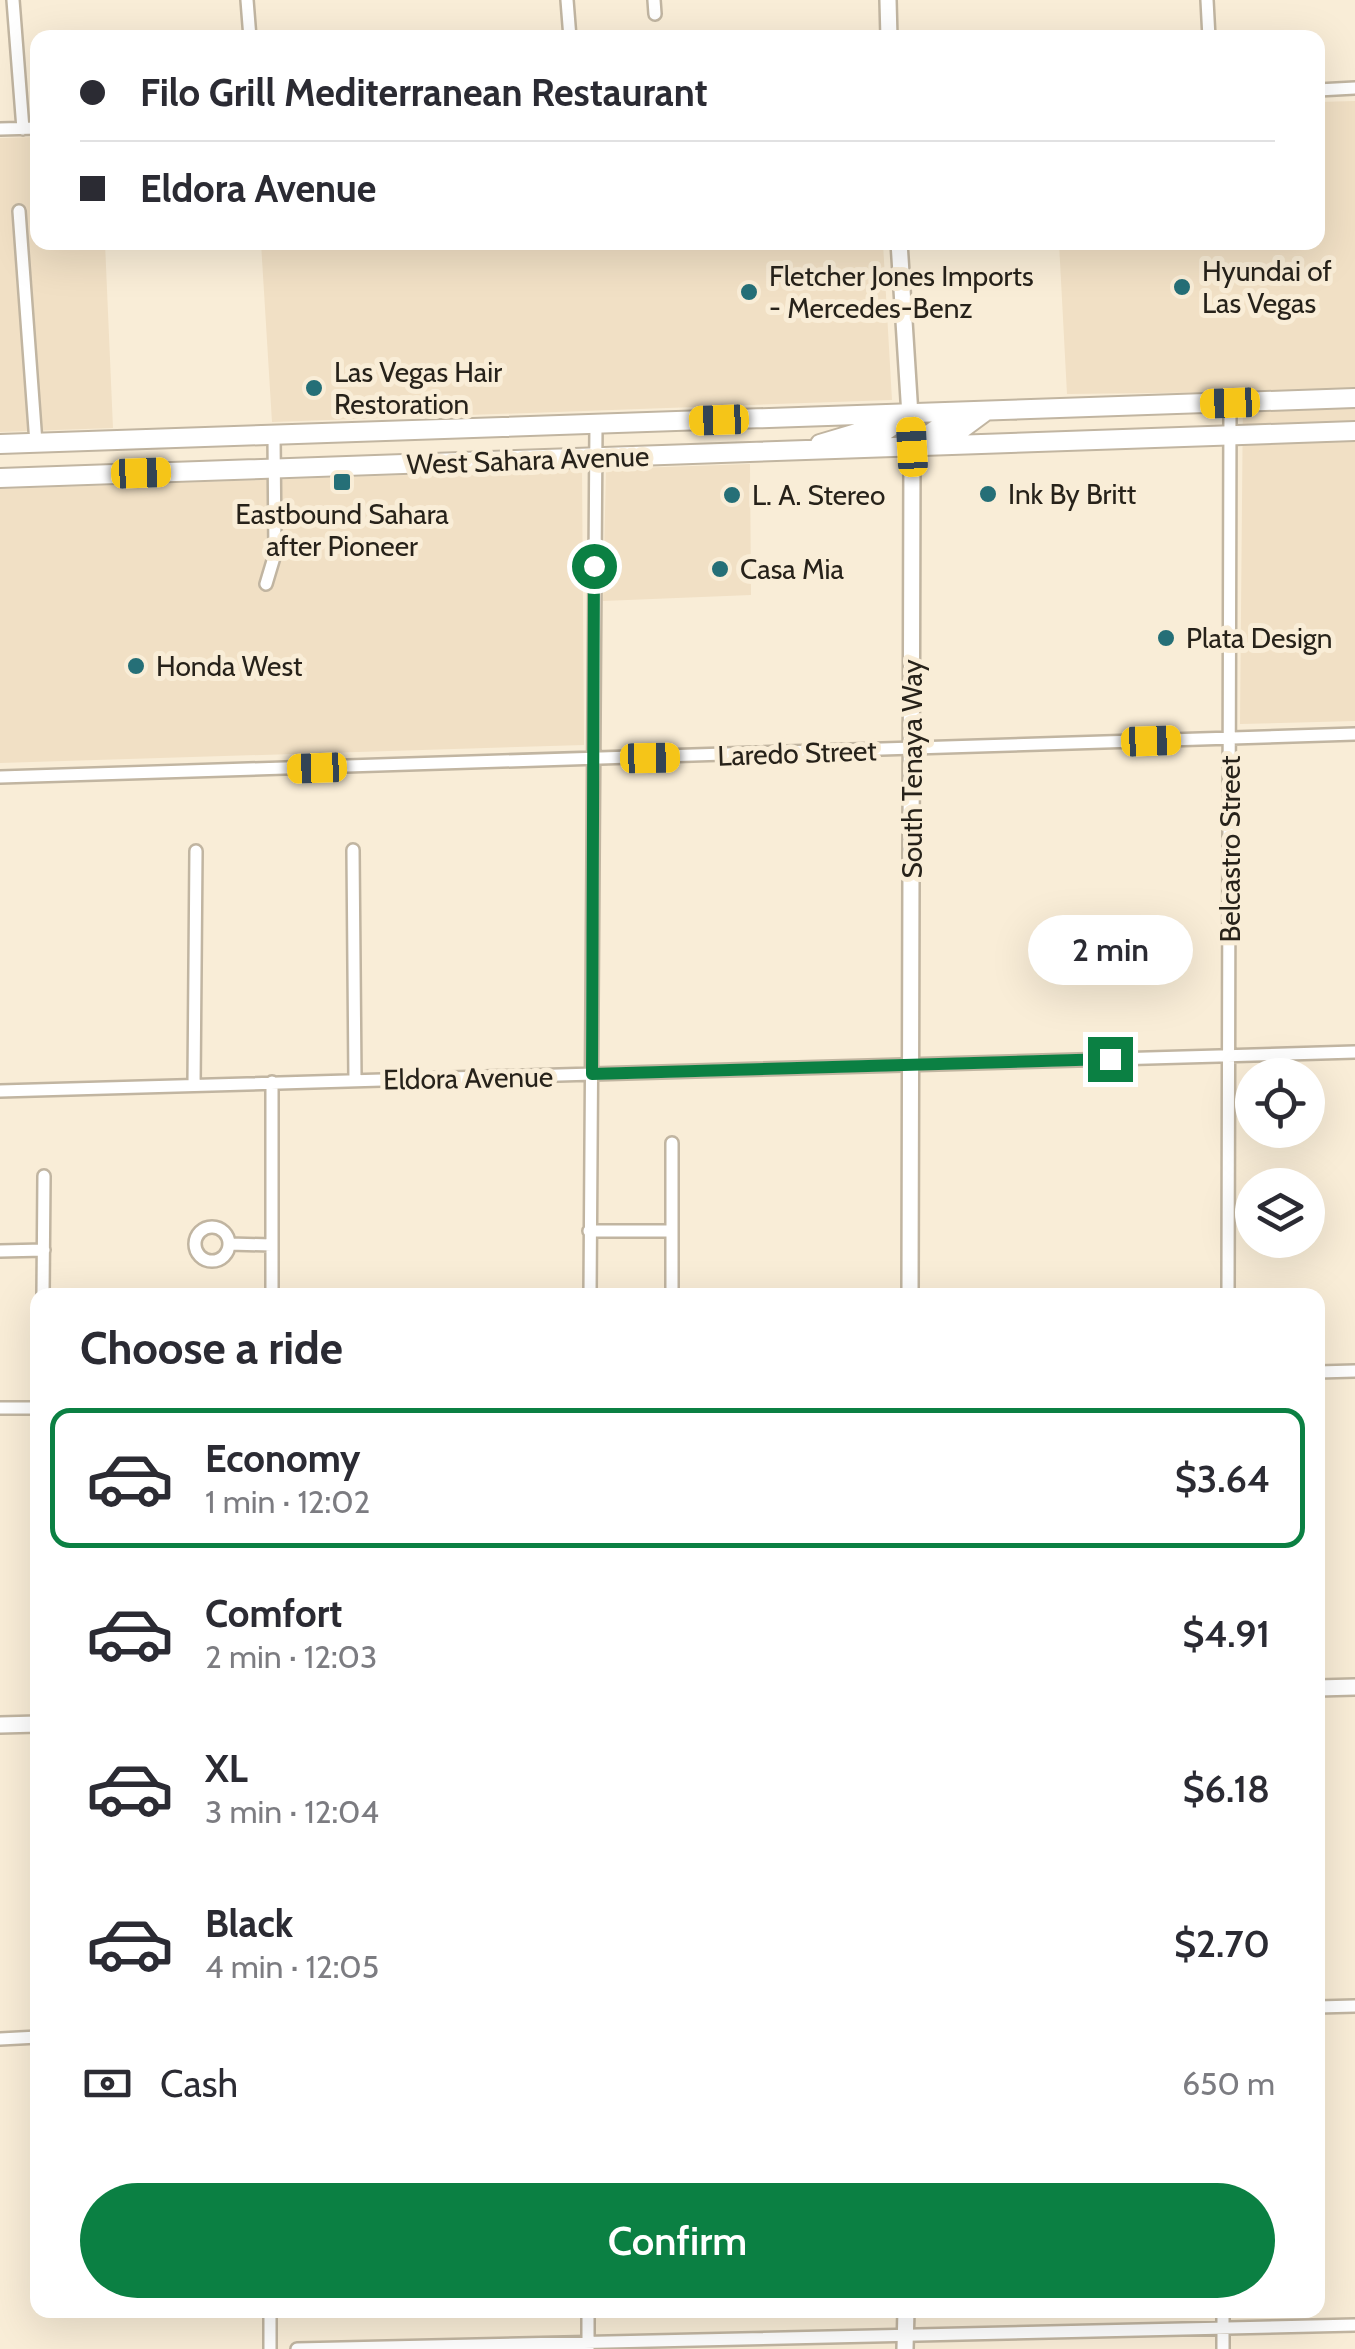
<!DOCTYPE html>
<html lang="en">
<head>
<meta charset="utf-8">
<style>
  body { margin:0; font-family:Cabin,sans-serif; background:#f7f7f7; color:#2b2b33; height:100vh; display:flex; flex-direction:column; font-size:38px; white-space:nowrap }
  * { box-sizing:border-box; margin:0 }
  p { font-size:32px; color:#7c7c81 }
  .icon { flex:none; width:55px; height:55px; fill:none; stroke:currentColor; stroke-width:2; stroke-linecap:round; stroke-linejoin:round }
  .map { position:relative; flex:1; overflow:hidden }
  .side { position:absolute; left:30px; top:1288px; width:1295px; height:1030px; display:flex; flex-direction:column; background:#fff; border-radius:20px; box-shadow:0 10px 40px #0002 }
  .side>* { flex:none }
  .top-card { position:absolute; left:30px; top:30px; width:1295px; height:220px; border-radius:20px; box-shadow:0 10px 40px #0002; display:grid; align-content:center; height:220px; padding:0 50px; background:#fff }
  .tools { position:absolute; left:1235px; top:1058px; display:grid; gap:20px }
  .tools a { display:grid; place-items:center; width:90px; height:90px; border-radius:50%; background:#fff; box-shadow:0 10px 40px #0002; font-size:50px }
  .end { position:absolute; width:45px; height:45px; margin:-22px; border:12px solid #0b8043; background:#fff; box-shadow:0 0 0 5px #fff }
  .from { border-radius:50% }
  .bubble { position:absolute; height:70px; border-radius:35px; background:#fff; box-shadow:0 10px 40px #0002; font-size:32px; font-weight:600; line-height:70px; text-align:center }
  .car { position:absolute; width:30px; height:60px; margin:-30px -15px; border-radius:12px; box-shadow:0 0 8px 2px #0007; background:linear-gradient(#f5c518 24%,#345 0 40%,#f5c518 0 76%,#345 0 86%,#f5c518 0) }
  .top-card b { display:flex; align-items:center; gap:35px; height:95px; font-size:38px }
  .top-card b+b { border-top:2px solid #e1e1e2 }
  .top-card i { width:25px; height:25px; background:#2b2b33 }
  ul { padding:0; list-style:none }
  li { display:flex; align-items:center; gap:30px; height:140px; margin:0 20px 15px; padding:0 30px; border:5px solid transparent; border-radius:20px }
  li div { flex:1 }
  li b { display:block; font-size:38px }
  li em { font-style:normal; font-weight:600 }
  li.current { border-color:#0b8043 }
  li>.icon { width:90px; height:90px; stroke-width:1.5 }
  h2 { padding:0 50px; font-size:45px; line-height:120px }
  .pay { display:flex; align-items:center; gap:25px; height:110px; padding:0 50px; font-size:38px }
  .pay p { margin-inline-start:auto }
  .cta { display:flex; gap:20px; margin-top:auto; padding:20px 50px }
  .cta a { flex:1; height:115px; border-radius:60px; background:#0b8043; color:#fff; font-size:40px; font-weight:600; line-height:115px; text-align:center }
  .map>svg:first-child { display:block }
  .built { fill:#f1e0c5 }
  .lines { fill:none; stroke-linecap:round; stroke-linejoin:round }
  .street-casing { stroke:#c1b5a1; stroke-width:16 }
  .secondary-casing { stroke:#c1b5a1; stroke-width:20 }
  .primary-casing { stroke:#c1b5a1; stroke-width:22 }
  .street { stroke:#fff; stroke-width:11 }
  .secondary { stroke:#fff; stroke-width:15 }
  .primary { stroke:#fff; stroke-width:18 }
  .route { stroke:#0b8043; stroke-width:12 }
  .poi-dot { fill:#256f77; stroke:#f9edd7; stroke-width:4 }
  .labels { text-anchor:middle; stroke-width:10; stroke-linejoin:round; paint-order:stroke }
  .poi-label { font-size:28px; fill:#27221a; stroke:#f9edd7; text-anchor:start }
  .street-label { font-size:28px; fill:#27221a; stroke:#f9edd7 }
</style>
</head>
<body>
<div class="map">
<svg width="1355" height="2349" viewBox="0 0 1355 2349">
  <rect width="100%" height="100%" fill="#f9edd7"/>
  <path class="built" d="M 1355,101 L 1355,721 L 1240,724 L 1243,392 L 1067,394 L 1059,243 L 1318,242 L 1318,102 Z
    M 37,137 L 38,242 L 105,243 L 113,428 L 0,432 L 0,138 Z
    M 261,243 L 883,243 L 892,400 L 272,422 Z
    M 750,464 L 751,595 L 603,601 L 606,469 Z
    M 582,469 L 584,745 L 0,763 L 0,489 Z"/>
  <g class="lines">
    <g class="street-casing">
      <path id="street" d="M 13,0 L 23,129
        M 247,0 L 250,38
        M 567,0 L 570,38
        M 654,0 L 655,14
        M 1207,0 L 1209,38
        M 1318,90 L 1355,88
        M 0,129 L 38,128
        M 19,211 L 36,443
        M 266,584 L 275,554 L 274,435
        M 0,777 L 1355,734
        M 353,850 L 355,1080
        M 194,1085 L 196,851
        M 0,1091 L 1355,1052
        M195 1244a17 17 0 1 1 34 0a17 17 0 1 1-34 0Z
        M 589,1231 L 672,1231
        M 229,1244 L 272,1245
        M 0,1251 L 44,1250
        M 43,1295 L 44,1176
        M 272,1295 L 272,1082
        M 590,1295 L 596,424
        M 672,1295 L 672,1143
        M 1228,1295 L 1230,403
        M 1318,1372 L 1355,1371
        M 0,1408 L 38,1408
        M 1318,2007 L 1355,2006
        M 0,2039 L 38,2037
        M 1223,2310 L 1223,2349
        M 270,2349 L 270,2310
        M 297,2349 L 1355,2325
        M 588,2349 L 588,2310"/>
    </g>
    <g class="secondary-casing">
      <path id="secondary" d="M 888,0 L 889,38
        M 899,242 L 912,447 L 910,1295
        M 1318,1688 L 1355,1687
        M 0,1725 L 38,1724
        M 905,2349 L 906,2310"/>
    </g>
    <g class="primary-casing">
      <path id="primary" d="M 0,444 L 1355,398
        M 820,444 L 857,433 L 885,431 L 908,415
        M 913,446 L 935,430 L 963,428 L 986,411
        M 0,478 L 1355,431"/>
    </g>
    <use href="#street" class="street"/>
    <use href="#secondary" class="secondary"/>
    <use href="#primary" class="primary"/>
  </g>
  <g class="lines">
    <path class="route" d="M 594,566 L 592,1074 L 1110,1059"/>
  </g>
  <g class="poi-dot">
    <circle cx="1182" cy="287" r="10"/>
    <circle cx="749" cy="292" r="10"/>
    <circle cx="314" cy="388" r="10"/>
    <rect x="332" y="472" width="20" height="20" rx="5"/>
    <circle cx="988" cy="494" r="10"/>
    <circle cx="732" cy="495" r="10"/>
    <circle cx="720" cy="569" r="10"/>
    <circle cx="1166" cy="638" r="10"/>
    <circle cx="136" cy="666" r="10"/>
  </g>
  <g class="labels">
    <g class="poi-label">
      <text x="1202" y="281">Hyundai of<tspan x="1202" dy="32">Las Vegas</tspan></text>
      <text x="769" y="286">Fletcher Jones Imports<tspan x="769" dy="32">- Mercedes-Benz</tspan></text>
      <text x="334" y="382">Las Vegas Hair<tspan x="334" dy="32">Restoration</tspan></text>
      <text x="1008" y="504">Ink By Britt</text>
      <text x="752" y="505">L. A. Stereo</text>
      <text x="342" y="524" text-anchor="middle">Eastbound Sahara<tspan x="342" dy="32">after Pioneer</tspan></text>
      <text x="740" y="579">Casa Mia</text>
      <text x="1186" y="648">Plata Design</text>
      <text x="156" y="676">Honda West</text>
    </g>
    <g class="street-label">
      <text transform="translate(528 460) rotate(-2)" y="10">West Sahara Avenue</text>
      <text transform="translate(797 753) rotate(-2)" y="10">Laredo Street</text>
      <text transform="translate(912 769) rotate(-90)" y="10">South Tenaya Way</text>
      <text transform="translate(1230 849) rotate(-90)" y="10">Belcastro Street</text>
      <text transform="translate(468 1078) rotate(-1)" y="10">Eldora Avenue</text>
    </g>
  </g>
</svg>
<div class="tools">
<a><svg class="icon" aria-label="locate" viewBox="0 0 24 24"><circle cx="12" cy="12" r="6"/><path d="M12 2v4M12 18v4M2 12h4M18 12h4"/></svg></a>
<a><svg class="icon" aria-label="layers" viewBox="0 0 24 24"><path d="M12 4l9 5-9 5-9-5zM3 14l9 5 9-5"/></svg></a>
</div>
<i class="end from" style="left:594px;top:566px"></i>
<i class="end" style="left:1110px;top:1059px"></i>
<div class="bubble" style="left:1028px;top:915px;width:165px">2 min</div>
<i class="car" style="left:1230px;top:403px;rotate:268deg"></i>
<i class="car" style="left:719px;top:420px;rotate:268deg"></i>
<i class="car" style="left:912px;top:447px;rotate:357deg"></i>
<i class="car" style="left:141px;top:473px;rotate:88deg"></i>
<i class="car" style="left:1151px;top:741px;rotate:88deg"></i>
<i class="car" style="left:650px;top:758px;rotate:89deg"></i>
<i class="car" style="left:317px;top:768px;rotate:268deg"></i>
<div class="top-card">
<b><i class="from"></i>Filo Grill Mediterranean Restaurant</b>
<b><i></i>Eldora Avenue</b>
</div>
<section class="side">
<h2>Choose a ride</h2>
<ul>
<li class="current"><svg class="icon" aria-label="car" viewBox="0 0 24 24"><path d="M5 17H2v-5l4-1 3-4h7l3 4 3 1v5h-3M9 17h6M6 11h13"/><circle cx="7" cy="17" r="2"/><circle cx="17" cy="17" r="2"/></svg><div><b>Economy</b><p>1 min · 12:02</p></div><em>$3.64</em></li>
<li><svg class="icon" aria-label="car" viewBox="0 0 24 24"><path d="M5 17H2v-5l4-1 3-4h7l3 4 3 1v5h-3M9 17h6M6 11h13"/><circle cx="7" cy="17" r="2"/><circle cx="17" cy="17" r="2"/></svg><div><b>Comfort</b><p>2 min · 12:03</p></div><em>$4.91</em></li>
<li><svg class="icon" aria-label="car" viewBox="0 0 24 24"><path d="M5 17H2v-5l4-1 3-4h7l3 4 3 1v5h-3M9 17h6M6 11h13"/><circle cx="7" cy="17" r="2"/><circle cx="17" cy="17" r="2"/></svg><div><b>XL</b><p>3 min · 12:04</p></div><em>$6.18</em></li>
<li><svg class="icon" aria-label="car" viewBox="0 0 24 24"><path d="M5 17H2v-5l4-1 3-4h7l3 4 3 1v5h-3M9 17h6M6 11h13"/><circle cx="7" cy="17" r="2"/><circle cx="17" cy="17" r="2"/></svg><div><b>Black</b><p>4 min · 12:05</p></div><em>$2.70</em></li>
</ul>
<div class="pay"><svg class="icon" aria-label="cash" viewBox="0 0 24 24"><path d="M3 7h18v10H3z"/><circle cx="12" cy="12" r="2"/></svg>Cash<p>650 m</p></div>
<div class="cta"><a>Confirm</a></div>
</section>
</div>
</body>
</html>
